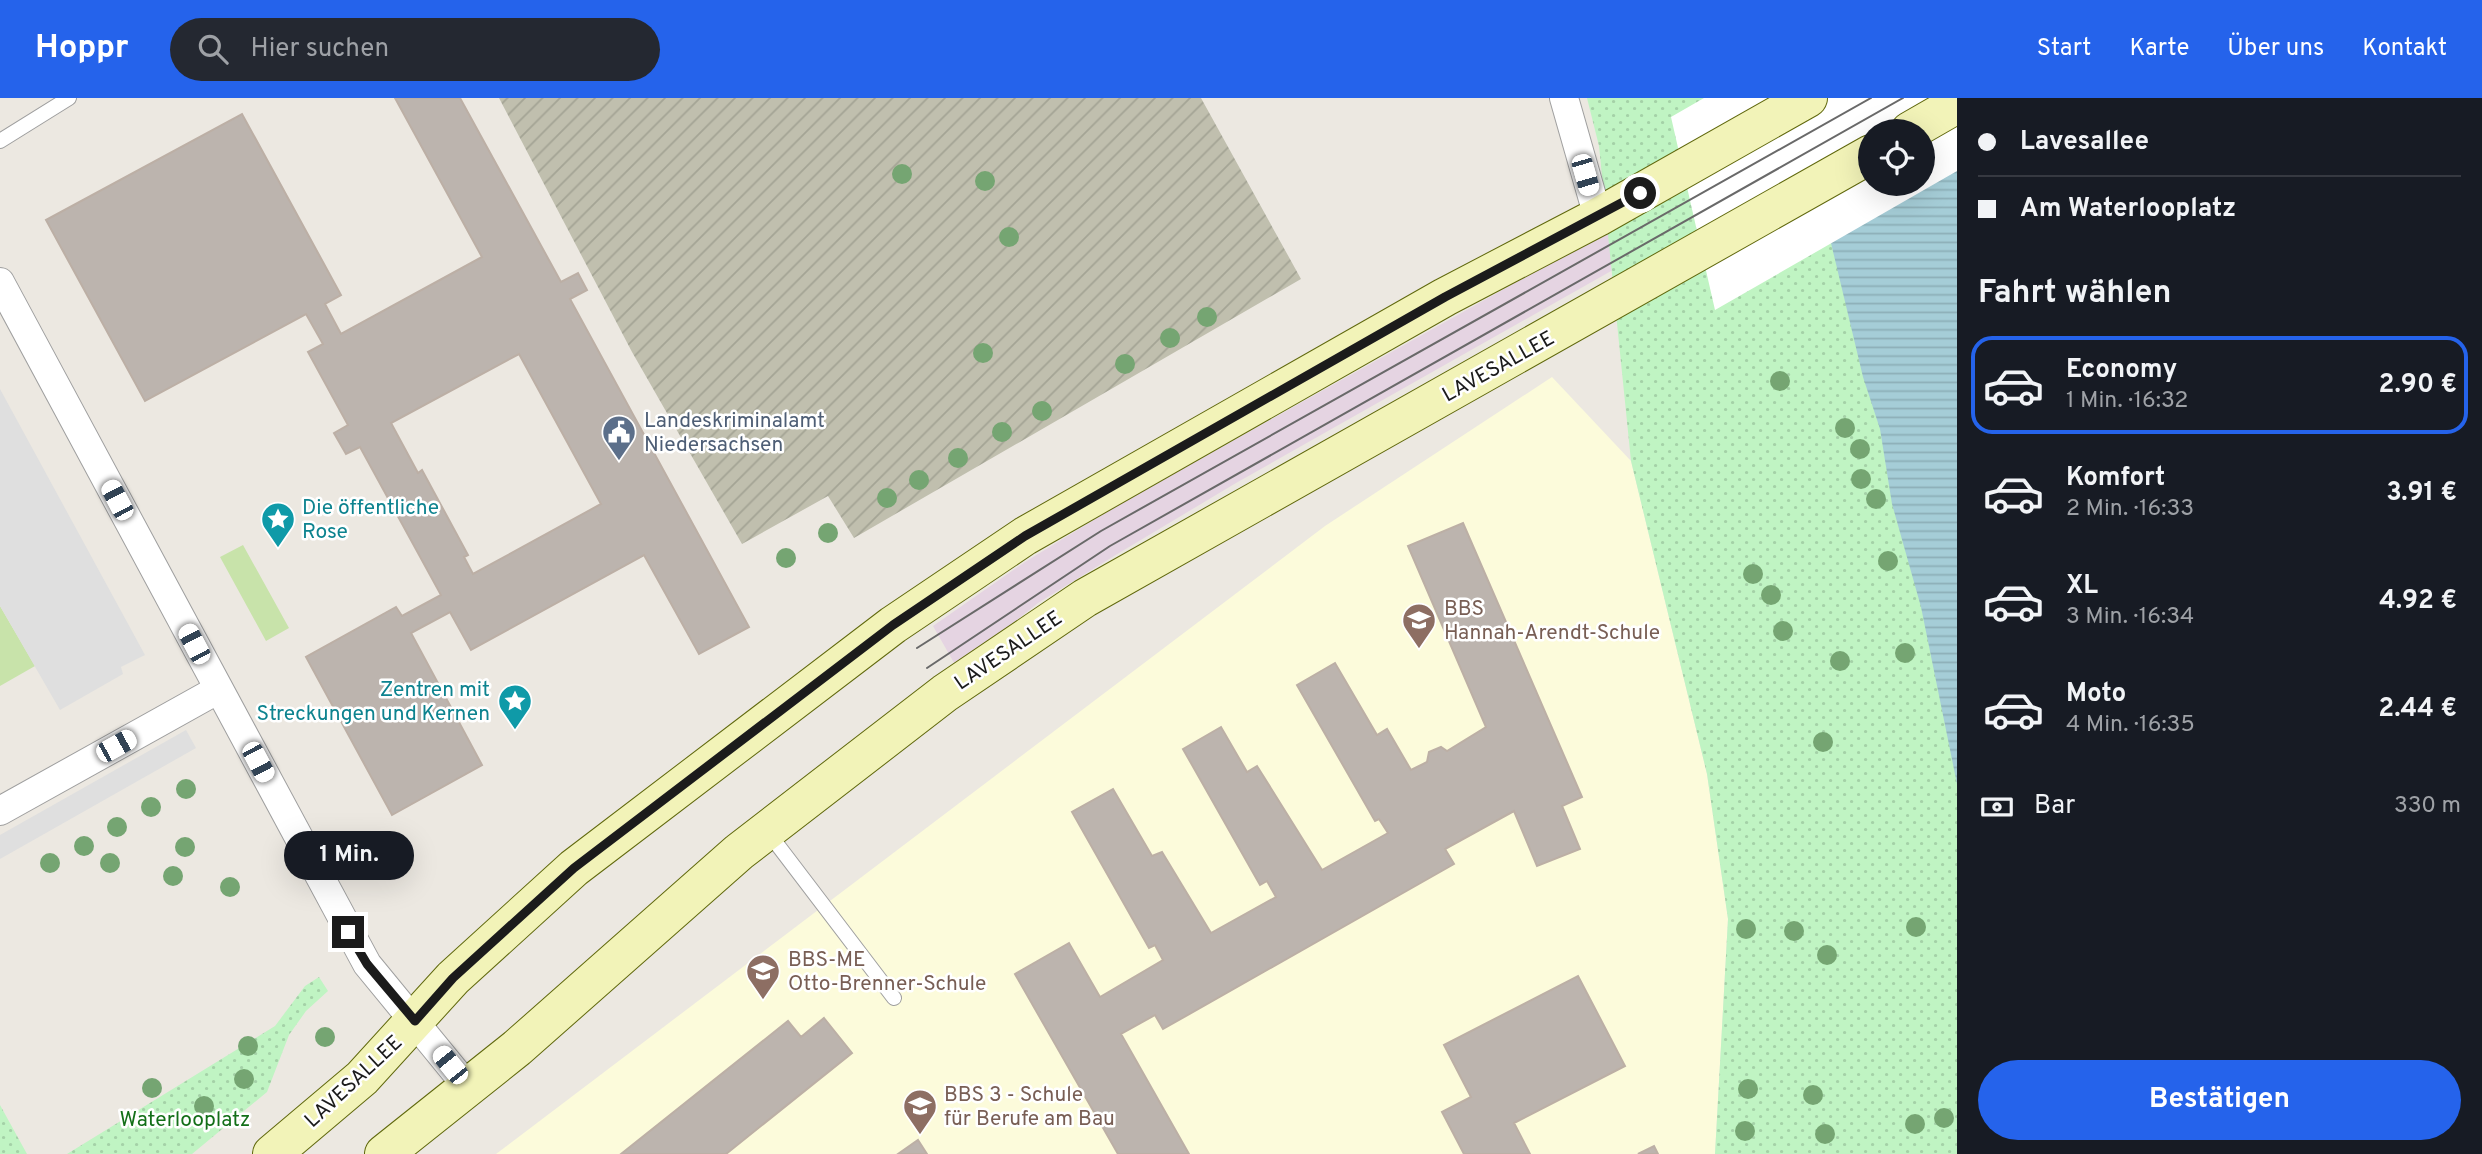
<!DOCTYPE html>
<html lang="de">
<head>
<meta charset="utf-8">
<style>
  body { margin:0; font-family:Overpass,sans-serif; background:#242831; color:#f1f3f6; height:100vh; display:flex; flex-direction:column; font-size:26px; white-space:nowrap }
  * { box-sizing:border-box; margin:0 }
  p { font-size:23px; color:#9ea1a6 }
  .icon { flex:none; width:38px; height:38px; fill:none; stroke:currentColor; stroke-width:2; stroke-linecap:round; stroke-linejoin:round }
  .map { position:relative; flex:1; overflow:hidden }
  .details { display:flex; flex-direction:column; background:#171b24; width:525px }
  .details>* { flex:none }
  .guide { display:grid; align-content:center; height:154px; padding:0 21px; background:#171b24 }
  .tools { position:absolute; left:1858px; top:21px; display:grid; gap:14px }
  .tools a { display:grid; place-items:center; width:77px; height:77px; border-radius:50%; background:#171b24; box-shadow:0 7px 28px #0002; font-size:35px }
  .end { position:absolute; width:32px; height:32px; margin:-16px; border:9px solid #1b1b1b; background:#fff; box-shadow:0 0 0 4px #fff }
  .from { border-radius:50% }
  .bubble { position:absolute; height:49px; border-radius:24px; background:#171b24; box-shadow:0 7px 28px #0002; font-size:23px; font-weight:700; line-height:49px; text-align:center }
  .car { position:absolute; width:21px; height:42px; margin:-21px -10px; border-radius:9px; box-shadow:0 0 5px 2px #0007; background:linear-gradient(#fff 24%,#345 0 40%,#fff 0 76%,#345 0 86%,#fff 0) }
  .guide b { display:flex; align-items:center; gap:24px; height:66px; font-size:26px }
  .guide b+b { border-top:2px solid #363941 }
  .guide i { width:18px; height:18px; background:#f1f3f6 }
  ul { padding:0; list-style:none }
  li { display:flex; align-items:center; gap:21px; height:98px; margin:0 14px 10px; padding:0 7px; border:4px solid transparent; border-radius:21px }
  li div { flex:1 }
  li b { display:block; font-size:26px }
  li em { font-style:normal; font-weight:700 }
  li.selected { border-color:#2563eb }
  li>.icon { width:63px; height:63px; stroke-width:1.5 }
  h2 { padding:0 21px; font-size:32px; line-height:84px }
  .pay { display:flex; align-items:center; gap:18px; height:77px; padding:0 21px; font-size:26px }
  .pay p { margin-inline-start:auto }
  .action { display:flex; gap:14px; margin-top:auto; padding:14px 21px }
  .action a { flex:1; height:80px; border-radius:42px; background:#2563eb; color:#fff; font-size:28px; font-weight:700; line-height:80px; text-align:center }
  header { display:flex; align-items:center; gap:42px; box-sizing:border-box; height:98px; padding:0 35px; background:#2563eb; color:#fff }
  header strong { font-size:33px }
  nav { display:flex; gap:38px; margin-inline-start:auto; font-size:24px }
  .search { width:490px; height:63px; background:#242831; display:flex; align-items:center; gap:18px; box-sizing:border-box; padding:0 24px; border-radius:38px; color:#9ea1a6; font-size:26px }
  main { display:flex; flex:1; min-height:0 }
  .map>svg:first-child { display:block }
  .industrial { fill:#e5d4e2 }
  .education { fill:#fcfbdb }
  .construction { fill:url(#construction-furrows) }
  .grass { fill:#c8e3aa }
  .park { fill:url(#park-dots); fill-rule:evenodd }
  .parking { fill:#dfdfdf }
  .water { fill:url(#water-rules); fill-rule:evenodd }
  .pier { fill:#fff; fill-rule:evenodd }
  .building { fill:#bcb4ae; stroke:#bcafa5; stroke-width:2; fill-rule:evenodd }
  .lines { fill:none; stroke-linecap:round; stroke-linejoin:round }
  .service-casing { stroke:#9f9f9f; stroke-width:16 }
  .minor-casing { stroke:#9f9f9f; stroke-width:30 }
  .secondary-casing { stroke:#60680d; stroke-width:40 }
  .service { stroke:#fff; stroke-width:14 }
  .minor { stroke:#fff; stroke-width:28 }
  .secondary { stroke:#f2f3b8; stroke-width:38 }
  .tram { stroke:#696969; stroke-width:2 }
  .tree { fill:#75a572 }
  .route { stroke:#1b1b1b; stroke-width:9 }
  .labels { text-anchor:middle; stroke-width:5; stroke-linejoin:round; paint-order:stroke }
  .street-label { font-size:21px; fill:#1b1b1b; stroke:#fff }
  .service-label { font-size:21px; fill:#4e5e75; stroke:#fff; text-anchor:start }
  .culture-label { font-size:21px; fill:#0d838f; stroke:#fff; text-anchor:start }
  .education-label { font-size:21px; fill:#785e54; stroke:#fff; text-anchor:start }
  .park-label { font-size:21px; fill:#136f18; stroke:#fff }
</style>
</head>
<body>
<header>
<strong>Hoppr</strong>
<div class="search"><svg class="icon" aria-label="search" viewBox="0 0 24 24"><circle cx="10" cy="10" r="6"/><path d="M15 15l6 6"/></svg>Hier suchen</div>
<nav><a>Start</a><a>Karte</a><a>Über uns</a><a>Kontakt</a></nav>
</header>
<main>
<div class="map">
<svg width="1957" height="1056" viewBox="0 0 1957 1056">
  <defs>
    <pattern id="construction-furrows" width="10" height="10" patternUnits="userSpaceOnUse" patternTransform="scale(1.75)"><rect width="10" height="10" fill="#c0bfae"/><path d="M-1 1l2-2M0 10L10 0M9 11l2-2" fill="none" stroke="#a4a495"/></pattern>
    <pattern id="park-dots" width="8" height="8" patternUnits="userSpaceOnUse" patternTransform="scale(1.75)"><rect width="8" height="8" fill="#c0f4c3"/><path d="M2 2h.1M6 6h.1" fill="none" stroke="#a4d1a7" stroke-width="1.8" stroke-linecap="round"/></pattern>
    <pattern id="water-rules" width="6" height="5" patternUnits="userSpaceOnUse" patternTransform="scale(1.75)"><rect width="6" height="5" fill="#a5cdd7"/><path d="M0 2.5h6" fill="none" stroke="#8dafb8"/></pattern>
  </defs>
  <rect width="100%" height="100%" fill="#ece8e1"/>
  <path class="industrial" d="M 1688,88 L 1666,142 L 1236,385 L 1114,458 L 1038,505 L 957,570 L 933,528 L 1025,464 L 1120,406 Z"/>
  <path class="education" d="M 1552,279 L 1631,363 L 1707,676 L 1728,821 L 1715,1056 L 496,1056 L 1325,428 Z"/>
  <path class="construction" d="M 499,0 L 1201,0 L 1301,181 L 854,440 L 828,398 L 742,446 L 632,254 Z"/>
  <path class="grass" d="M 243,447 L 289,530 L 266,543 L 220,459 Z
    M 0,508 L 35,568 L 0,588 Z"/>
  <path class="park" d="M 1587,0 L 1957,0 L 1957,1056 L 1715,1056 L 1728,821 L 1707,676 L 1631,363 L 1599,48 ZM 1871,33 L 1923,33 L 1923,86 L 1871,86 Z
    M 319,879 L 328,893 L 306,913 L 289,937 L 267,994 L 192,1056 L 67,1056 L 275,928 L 305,888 Z
    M 0,1007 L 27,1056 L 0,1056 Z"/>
  <path class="parking" d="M 0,291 L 145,557 L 121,569 L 123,576 L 60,612 L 0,508 Z
    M 186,632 L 196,650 L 0,761 L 0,737 Z"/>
  <path class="water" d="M 1957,0 L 1957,686 L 1921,509 L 1892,406 L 1880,331 L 1863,279 L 1831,145 L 1818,26 ZM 1871,33 L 1923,33 L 1923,86 L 1871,86 Z"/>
  <path class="pier" d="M 1704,0 L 1957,0 L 1957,73 L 1715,212 L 1671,19 ZM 1871,33 L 1923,33 L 1923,86 L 1871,86 Z"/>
  <path class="building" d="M 395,0 L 460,0 L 561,184 L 578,175 L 587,192 L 570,201 L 749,529 L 699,556 L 644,457 L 471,552 L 450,514 L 411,535 L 482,667 L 392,717 L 306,559 L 396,509 L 402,518 L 441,497 L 360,349 L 346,356 L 334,335 L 348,327 L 308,254 L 323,246 L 306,216 L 145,303 L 46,122 L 242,16 L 341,197 L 325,206 L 341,236 L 482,159 ZM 519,256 L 601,406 L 473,476 L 464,459 L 468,457 L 422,372 L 418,375 L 391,325 Z
    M 1463,425 L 1582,699 L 1562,708 L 1580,751 L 1537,768 L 1514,713 L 1445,751 L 1454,766 L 1163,931 L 1155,917 L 1121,936 L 1189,1056 L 1118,1056 L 1015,876 L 1069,845 L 1100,899 L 1163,862 L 1155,847 L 1149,850 L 1072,714 L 1113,691 L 1152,758 L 1162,754 L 1211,835 L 1276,799 L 1267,783 L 1260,787 L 1183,651 L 1221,629 L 1247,674 L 1257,668 L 1322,772 L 1388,735 L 1379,721 L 1375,723 L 1297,587 L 1335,565 L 1377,637 L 1387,631 L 1411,672 L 1427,664 L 1429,654 L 1441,649 L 1447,653 L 1486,629 L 1408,448 Z
    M 1578,878 L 1625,968 L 1514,1025 L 1530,1056 L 1464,1056 L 1442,1014 L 1471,999 L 1444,947 Z
    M 824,920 L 852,955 L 726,1056 L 621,1056 L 788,923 L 801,939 Z
    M 918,1042 L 927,1056 L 898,1056 Z
    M 1654,1048 L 1658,1056 L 1638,1056 Z"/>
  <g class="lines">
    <g class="service-casing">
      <path id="service" d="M 0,43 L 69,0
        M 767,733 L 894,900"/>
    </g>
    <g class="minor-casing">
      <path id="minor" d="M 1564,0 L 1598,119
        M 0,184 L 367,866 L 467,988
        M 0,713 L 219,591"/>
    </g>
    <g class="secondary-casing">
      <path id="secondary" d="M 1910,33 L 1957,6
        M 272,1056 L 362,980 L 453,880 L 574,770 L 893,527 L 1025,438 L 1445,199 L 1598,119 L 1808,0
        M 384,1056 L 517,950 L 739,754 L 945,595 L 1085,500 L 1871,56"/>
    </g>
    <use href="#service" class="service"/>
    <use href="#minor" class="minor"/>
    <use href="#secondary" class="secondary"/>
    <path class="tram" d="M 917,550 L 1101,433 L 1871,0
      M 927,570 L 1110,448 L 1903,0"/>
  </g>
  <g class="tree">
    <circle cx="902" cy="76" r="10"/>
    <circle cx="985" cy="83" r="10"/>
    <circle cx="1009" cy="139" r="10"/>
    <circle cx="1207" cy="219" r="10"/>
    <circle cx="1170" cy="240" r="10"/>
    <circle cx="983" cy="255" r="10"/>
    <circle cx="1125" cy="266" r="10"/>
    <circle cx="1780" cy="283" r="10"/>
    <circle cx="1042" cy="313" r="10"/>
    <circle cx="1845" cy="330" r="10"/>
    <circle cx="1002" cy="334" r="10"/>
    <circle cx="1860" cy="351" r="10"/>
    <circle cx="958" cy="360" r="10"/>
    <circle cx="1861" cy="381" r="10"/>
    <circle cx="919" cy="382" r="10"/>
    <circle cx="887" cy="400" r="10"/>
    <circle cx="1876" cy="401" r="10"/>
    <circle cx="828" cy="435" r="10"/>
    <circle cx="786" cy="460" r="10"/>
    <circle cx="1888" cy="463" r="10"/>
    <circle cx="1753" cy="476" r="10"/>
    <circle cx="1771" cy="497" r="10"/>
    <circle cx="1783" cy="533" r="10"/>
    <circle cx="1905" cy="555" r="10"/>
    <circle cx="1840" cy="563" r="10"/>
    <circle cx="1823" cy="644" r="10"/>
    <circle cx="186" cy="691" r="10"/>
    <circle cx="151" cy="709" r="10"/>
    <circle cx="117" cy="729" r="10"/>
    <circle cx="84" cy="748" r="10"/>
    <circle cx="185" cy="749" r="10"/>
    <circle cx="50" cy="765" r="10"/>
    <circle cx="110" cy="765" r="10"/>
    <circle cx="173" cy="778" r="10"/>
    <circle cx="230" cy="789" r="10"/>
    <circle cx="1916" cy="829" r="10"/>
    <circle cx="1746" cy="831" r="10"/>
    <circle cx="1794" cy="833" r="10"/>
    <circle cx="1827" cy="857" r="10"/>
    <circle cx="325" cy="939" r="10"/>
    <circle cx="248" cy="948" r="10"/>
    <circle cx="244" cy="981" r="10"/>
    <circle cx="152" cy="990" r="10"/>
    <circle cx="1748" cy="991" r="10"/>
    <circle cx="1813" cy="997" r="10"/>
    <circle cx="204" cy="1008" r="10"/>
    <circle cx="1944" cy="1020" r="10"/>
    <circle cx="1915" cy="1026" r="10"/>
    <circle cx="1745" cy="1033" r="10"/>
    <circle cx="1825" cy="1036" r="10"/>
  </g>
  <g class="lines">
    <path class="route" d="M 348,834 L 367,866 L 415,923 L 453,880 L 574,770 L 893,527 L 1025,438 L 1445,199 L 1640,95"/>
  </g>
  <defs>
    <g id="civic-pin" transform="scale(1.75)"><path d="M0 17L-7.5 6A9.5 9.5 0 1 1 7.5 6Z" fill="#5c6f8a" stroke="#fff"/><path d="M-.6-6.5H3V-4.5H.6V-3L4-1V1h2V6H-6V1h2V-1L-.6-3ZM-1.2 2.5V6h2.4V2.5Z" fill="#fff"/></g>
    <g id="sight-pin" transform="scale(1.75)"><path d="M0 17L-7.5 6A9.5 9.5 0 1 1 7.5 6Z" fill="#0f9aa8" stroke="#fff"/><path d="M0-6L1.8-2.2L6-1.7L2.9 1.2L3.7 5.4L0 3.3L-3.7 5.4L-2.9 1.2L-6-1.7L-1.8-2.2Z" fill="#fff"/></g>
    <g id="university-pin" transform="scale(1.75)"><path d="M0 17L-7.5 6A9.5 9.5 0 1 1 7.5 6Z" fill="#8d6e63" stroke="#fff"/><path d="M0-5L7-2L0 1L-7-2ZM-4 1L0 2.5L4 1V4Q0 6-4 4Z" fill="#fff"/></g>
  </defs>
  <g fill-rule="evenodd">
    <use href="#civic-pin" x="619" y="334"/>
    <use href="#sight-pin" x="278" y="421"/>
    <use href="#university-pin" x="1419" y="522"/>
    <use href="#sight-pin" x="515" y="603"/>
    <use href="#university-pin" x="763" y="873"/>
    <use href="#university-pin" x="920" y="1008"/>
  </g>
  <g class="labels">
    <g class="street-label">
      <text transform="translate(1498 268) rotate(-29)" y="7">LAVESALLEE</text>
      <text transform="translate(1008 552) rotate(-34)" y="7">LAVESALLEE</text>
      <text transform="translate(353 983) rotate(-43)" y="7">LAVESALLEE</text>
    </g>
    <g class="service-label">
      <text x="644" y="329">Landeskriminalamt<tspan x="644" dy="24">Niedersachsen</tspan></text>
    </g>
    <g class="culture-label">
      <text x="302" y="416">Die öffentliche<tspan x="302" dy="24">Rose</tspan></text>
      <text x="490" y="598" text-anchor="end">Zentren mit<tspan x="490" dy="24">Streckungen und Kernen</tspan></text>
    </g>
    <g class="education-label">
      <text x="1444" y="517">BBS<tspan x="1444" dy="24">Hannah-Arendt-Schule</tspan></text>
      <text x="788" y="868">BBS-ME<tspan x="788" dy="24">Otto-Brenner-Schule</tspan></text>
      <text x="944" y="1003">BBS 3 - Schule<tspan x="944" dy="24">für Berufe am Bau</tspan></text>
    </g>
    <g class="park-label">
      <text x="185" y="1028">Waterlooplatz</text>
    </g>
  </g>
</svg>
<div class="tools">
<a><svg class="icon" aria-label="locate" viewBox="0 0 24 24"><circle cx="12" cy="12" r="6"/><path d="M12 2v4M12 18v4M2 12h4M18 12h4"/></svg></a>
</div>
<i class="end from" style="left:1640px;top:95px"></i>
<i class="end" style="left:348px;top:834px"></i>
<div class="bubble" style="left:284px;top:733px;width:130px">1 Min.</div>
<i class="car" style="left:1585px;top:77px;rotate:164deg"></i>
<i class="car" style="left:117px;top:402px;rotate:332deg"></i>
<i class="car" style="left:194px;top:546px;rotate:332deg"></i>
<i class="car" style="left:116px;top:648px;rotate:61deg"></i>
<i class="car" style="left:258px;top:664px;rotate:152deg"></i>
<i class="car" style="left:450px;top:967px;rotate:321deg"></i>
</div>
<section class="details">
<div class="guide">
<b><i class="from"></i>Lavesallee</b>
<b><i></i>Am Waterlooplatz</b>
</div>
<h2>Fahrt wählen</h2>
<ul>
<li class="selected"><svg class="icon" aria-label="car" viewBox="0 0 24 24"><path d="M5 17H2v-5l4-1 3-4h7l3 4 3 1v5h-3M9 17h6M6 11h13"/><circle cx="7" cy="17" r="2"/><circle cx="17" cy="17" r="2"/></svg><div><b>Economy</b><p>1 Min. · 16:32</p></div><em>2.90 €</em></li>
<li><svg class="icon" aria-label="car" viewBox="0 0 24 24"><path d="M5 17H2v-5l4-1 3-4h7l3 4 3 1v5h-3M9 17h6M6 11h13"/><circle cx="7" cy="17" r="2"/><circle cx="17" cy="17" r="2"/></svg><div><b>Komfort</b><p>2 Min. · 16:33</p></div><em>3.91 €</em></li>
<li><svg class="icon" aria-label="car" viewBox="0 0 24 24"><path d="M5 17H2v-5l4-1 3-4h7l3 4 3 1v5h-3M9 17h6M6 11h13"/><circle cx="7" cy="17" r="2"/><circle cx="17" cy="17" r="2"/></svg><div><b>XL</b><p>3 Min. · 16:34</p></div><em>4.92 €</em></li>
<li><svg class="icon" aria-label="car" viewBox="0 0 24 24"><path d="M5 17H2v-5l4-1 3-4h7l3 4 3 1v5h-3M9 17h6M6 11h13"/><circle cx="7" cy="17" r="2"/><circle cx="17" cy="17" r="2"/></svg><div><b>Moto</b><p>4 Min. · 16:35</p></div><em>2.44 €</em></li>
</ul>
<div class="pay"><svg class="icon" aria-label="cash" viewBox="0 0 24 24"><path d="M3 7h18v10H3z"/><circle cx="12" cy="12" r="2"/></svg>Bar<p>330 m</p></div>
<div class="action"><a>Bestätigen</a></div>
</section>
</main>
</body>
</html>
